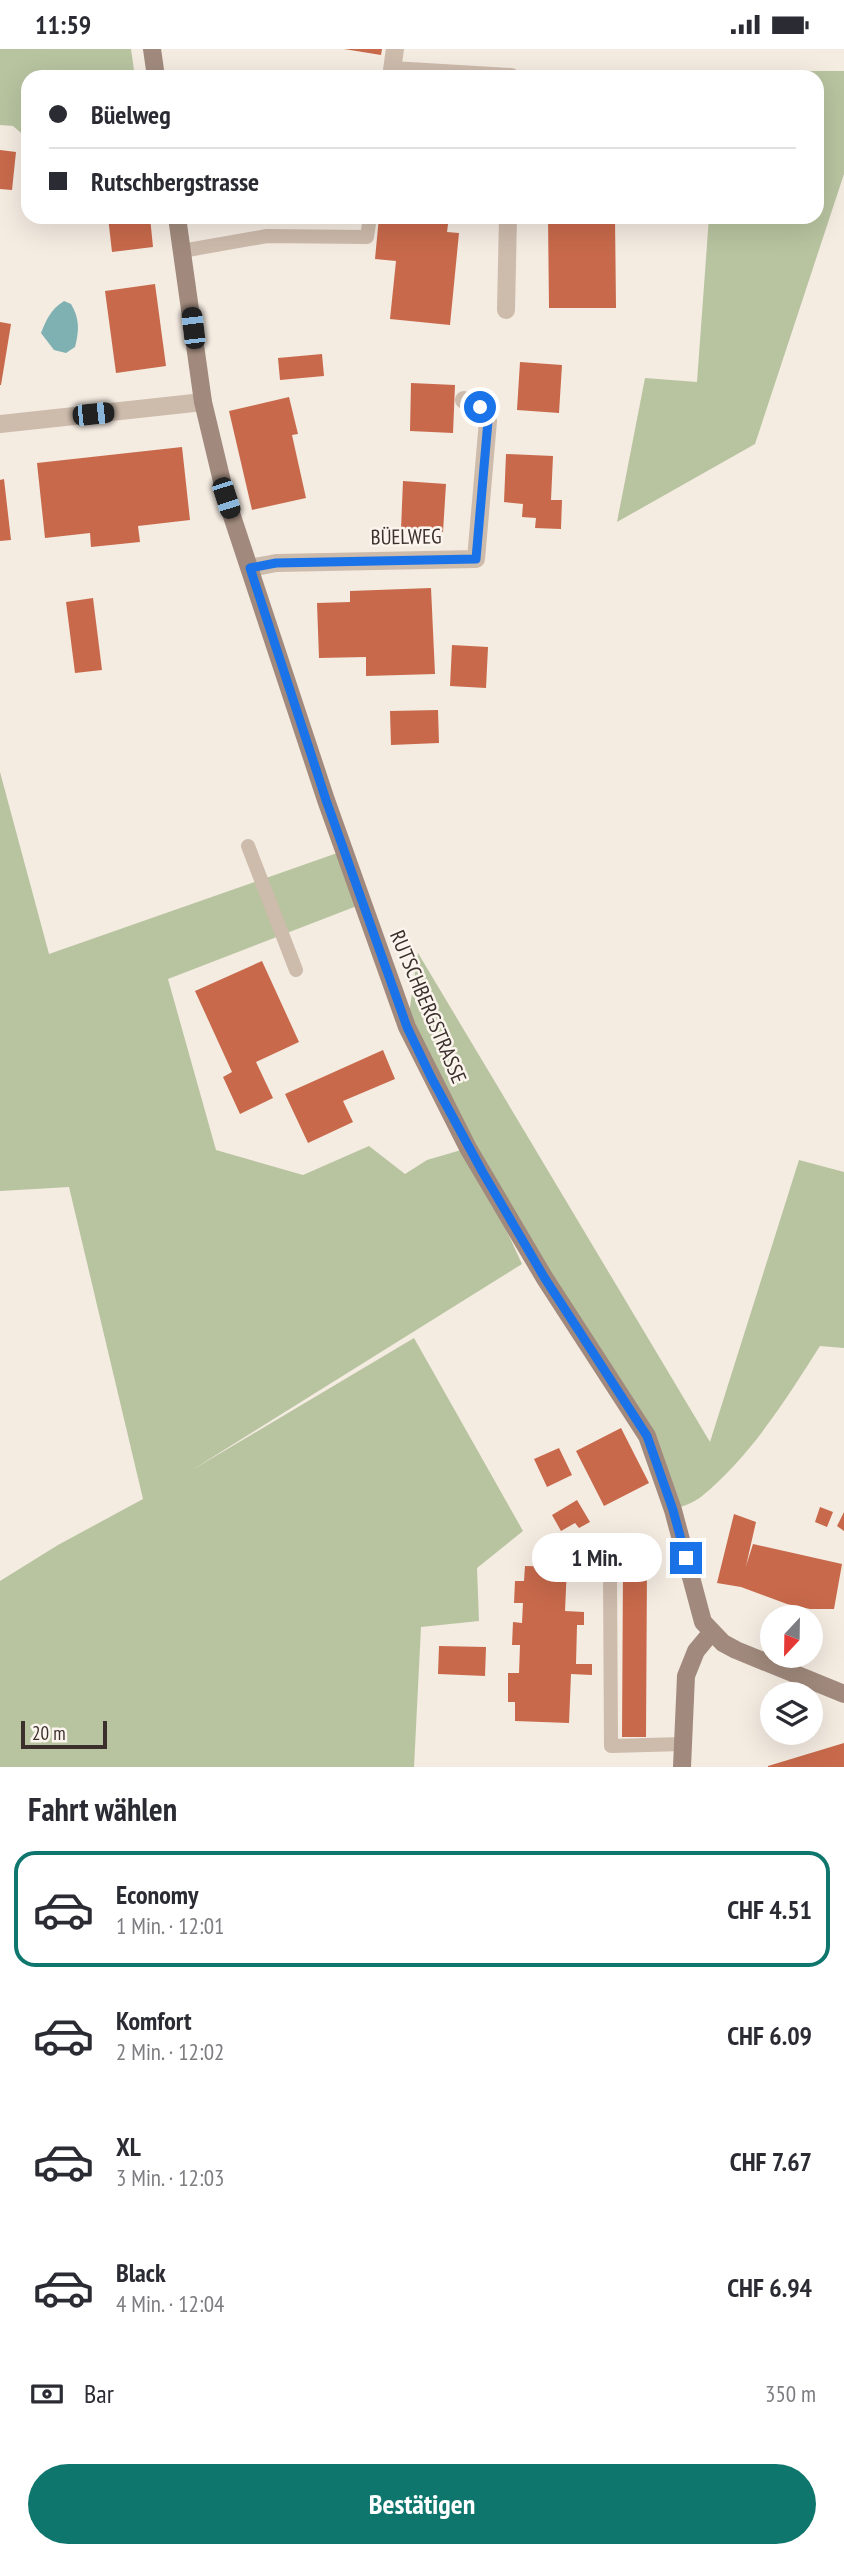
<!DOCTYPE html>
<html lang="de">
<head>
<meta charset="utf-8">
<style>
  body { margin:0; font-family:"PT Sans Narrow",sans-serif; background:#f2f2f3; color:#2b2b33; height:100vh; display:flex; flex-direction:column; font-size:26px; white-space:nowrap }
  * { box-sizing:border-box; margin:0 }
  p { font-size:23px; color:#7c7c81 }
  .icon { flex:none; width:38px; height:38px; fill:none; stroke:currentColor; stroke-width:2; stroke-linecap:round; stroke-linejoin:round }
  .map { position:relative; height:1718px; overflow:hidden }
  .details { display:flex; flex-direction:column; background:#fff; flex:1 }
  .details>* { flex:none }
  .guide { position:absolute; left:21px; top:21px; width:803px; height:154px; border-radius:21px; box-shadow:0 7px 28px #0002; display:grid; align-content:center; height:154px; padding:0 28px; background:#fff }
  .needle { width:46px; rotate:202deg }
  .controls { position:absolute; left:760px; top:1556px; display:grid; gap:14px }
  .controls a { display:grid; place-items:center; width:63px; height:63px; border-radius:50%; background:#fff; box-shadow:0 7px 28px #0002; font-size:35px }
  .scale { position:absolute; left:21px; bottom:18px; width:86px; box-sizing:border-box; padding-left:7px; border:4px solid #3b302b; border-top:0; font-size:19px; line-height:24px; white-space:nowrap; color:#3b302b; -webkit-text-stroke:5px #fbf5ee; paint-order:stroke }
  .end { position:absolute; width:32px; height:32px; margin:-16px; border:9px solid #1a73e8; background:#fff; box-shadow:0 0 0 4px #fff }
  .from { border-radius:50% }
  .bubble { position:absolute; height:49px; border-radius:24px; background:#fff; box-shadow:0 7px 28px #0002; font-size:23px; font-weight:700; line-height:49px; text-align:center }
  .car { position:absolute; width:21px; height:42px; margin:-21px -10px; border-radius:9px; box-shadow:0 0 5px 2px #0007; background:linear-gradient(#222 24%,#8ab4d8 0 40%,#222 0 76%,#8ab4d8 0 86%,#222 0) }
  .guide b { display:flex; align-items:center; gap:24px; height:66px; font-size:26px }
  .guide b+b { border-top:2px solid #e1e1e2 }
  .guide i { width:18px; height:18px; background:#2b2b33 }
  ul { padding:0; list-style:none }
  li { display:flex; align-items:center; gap:21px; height:116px; margin:0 14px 10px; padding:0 14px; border:4px solid transparent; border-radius:21px }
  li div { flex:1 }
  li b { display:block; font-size:26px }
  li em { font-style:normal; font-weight:700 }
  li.on { border-color:#0f766e }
  li>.icon { width:63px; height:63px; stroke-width:1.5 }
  h2 { padding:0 28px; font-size:32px; line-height:84px }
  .pay { display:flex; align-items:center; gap:18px; height:77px; padding:0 28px; font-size:26px }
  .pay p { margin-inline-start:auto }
  .cta { display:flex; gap:14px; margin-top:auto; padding:14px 28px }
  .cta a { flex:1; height:80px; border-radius:42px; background:#0f766e; color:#fff; font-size:28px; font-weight:700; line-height:80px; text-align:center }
  .status { display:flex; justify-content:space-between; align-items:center; height:49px; padding:0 35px; background:#fff; direction:ltr }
  .status svg { height:19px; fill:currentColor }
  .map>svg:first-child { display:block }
  .green { fill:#b8c4a0 }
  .water { fill:#7fb0b2 }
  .building { fill:#c8694b }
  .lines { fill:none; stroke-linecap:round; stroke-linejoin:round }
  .lane { stroke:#cdbbac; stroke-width:14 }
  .street { stroke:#cdbbac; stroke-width:18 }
  .secondary { stroke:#a18a7d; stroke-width:18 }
  .route { stroke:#1a73e8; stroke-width:9 }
  .labels { text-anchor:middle; stroke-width:5; stroke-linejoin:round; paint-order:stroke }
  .street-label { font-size:21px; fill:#3b302b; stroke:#fbf5ee }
</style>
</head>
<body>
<div class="status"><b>11:59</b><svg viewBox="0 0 49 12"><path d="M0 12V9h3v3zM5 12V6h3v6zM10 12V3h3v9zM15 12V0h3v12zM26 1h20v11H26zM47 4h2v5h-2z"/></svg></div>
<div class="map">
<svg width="844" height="1718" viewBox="0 0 844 1718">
  <rect width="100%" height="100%" fill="#f4ebe1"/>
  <path class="green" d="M 0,0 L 131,0 L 135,28 L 28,28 L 28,90 L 13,77 L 0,76 Z
    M 719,22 L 844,22 L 844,125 L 755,395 L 617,473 L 645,329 L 697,333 L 709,168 L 817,168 L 817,28 L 719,28 Z
    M 0,723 L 49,905 L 343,802 L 362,855 L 168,930 L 216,1101 L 303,1126 L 369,1097 L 405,1125 L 427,1111 L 468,1099 L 407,978 L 418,904 L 710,1393 L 799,1111 L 844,1123 L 844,1299 L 820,1297 C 786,1350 751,1407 702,1447 C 694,1454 682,1457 673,1461 L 647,1387 L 473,1109 L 522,1215 L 192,1421 L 414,1289 L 523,1482 L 477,1519 L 479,1572 L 421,1578 L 414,1718 L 0,1718 L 0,1532 L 58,1496 L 143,1450 L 69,1138 L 0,1142 Z"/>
  <path class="water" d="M 64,252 L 71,255 C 80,270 79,282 75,298 L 66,304 L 54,301 L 41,284 C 46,271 51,260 64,252 Z"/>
  <path class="building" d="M 344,0 L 382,0 L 381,6 Z
    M 0,101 L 16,103 L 12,141 L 0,140 Z
    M 108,168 L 150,168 L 153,198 L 112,203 Z
    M 293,168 L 326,168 L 325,173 L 292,172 Z
    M 379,168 L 449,168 L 447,183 L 459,184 L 450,276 L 390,270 L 396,212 L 375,210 Z
    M 548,168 L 615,168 L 616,259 L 549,259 Z
    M 155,235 L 166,317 L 116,324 L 105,242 Z
    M 0,273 L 11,275 L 1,336 L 0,336 Z
    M 322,305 L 324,327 L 280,331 L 278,309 Z
    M 520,313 L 562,316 L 559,364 L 517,361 Z
    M 411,334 L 455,336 L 453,384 L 410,382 Z
    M 289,348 L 298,385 L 292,386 L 306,449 L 252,461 L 229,362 Z
    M 182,398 L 190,471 L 138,477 L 140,493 L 91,498 L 90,484 L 45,489 L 37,414 Z
    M 506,405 L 553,407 L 551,451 L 562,451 L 561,480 L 535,479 L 536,469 L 522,468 L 523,455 L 504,453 Z
    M 4,430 L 11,491 L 0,492 L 0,431 Z
    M 403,432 L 446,435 L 443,483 L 401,480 Z
    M 431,539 L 435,625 L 366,627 L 366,608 L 319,609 L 317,554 L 350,553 L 350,542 Z
    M 93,549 L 102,621 L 75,624 L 66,553 Z
    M 452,596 L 488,598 L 486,639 L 450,637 Z
    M 438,661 L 439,694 L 391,696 L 390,662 Z
    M 262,912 L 299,993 L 256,1013 L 273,1049 L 240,1065 L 223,1028 L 232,1023 L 195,942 Z
    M 383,1001 L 395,1030 L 343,1052 L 353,1073 L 308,1094 L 285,1045 Z
    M 621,1379 L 649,1434 L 604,1457 L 576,1402 Z
    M 559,1399 L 572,1426 L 547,1438 L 534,1410 Z
    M 577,1451 L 590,1473 L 579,1479 L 575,1474 L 561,1482 L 552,1466 Z
    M 820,1458 L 833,1463 L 827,1478 L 815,1473 Z
    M 844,1463 L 844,1482 L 837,1477 Z
    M 734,1465 L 756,1473 L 746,1517 L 753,1495 L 842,1515 L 834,1560 L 810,1560 L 787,1555 L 741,1538 L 717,1534 Z
    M 623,1516 L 647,1516 L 646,1688 L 622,1688 Z
    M 525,1517 L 567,1518 L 565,1562 L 584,1563 L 584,1576 L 577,1576 L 576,1615 L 592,1615 L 592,1626 L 571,1625 L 569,1674 L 515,1672 L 515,1653 L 508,1653 L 508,1624 L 519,1624 L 520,1596 L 512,1596 L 513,1573 L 522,1574 L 523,1554 L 514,1554 L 515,1532 L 524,1532 Z
    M 439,1597 L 486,1598 L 485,1627 L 438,1625 Z
    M 844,1694 L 844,1718 L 768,1718 L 768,1717 Z"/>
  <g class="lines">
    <path class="lane" d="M 182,202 L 267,187 L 367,188 L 370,168
      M 248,797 L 296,921
      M 610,1525 L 611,1697 L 683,1695"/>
    <path class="street" d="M 395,0 L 392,21 L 511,28
      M 506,261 L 508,168
      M 0,375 L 203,353
      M 250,519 L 276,514 L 476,510 L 488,372 C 484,360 477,355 464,351"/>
    <path class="secondary" d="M 152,0 L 156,28
      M 177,168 L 203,353 L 226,449 L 326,751 L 407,978 L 468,1099 L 544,1228 L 647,1387 L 673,1461 L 703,1573 L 723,1594 L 736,1601 L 844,1645
      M 682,1718 L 686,1627 L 696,1602 L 711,1584"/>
  </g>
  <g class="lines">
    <path class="route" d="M 480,358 L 486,364 L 488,372 L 476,510 L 276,514 L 250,519 L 326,751 L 407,978 L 431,1028 L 482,1122 L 544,1228 L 647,1387 L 673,1461 L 686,1509"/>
  </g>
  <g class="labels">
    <g class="street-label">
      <text transform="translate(406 488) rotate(-1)" y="7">BÜELWEG</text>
      <text transform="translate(428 958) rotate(67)" y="7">RUTSCHBERGSTRASSE</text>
    </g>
  </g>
</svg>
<div class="controls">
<a><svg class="needle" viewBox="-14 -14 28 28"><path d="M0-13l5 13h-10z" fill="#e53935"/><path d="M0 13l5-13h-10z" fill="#7c7c81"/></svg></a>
<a><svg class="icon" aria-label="layers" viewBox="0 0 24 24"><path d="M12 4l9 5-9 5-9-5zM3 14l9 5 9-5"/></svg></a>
</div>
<div class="scale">20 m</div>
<i class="end from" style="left:480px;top:358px"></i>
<i class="end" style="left:686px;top:1509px"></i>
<div class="bubble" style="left:532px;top:1484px;width:130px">1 Min.</div>
<i class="car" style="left:193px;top:279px;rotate:353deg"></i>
<i class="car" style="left:93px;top:365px;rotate:84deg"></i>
<i class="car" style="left:226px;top:449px;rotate:162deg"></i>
<div class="guide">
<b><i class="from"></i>Büelweg</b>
<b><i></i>Rutschbergstrasse</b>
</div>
</div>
<section class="details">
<h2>Fahrt wählen</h2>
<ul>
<li class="on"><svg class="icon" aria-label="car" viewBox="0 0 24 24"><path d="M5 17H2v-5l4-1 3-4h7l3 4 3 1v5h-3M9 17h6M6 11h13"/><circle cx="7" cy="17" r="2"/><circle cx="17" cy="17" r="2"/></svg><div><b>Economy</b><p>1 Min. · 12:01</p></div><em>CHF 4.51</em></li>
<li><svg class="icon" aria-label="car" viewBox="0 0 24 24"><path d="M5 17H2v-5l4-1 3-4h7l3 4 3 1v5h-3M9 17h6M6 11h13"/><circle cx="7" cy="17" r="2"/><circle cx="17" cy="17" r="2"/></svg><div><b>Komfort</b><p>2 Min. · 12:02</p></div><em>CHF 6.09</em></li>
<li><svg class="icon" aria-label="car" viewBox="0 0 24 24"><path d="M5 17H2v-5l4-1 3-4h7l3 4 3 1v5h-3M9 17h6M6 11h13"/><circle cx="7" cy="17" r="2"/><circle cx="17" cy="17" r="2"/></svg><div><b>XL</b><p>3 Min. · 12:03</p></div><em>CHF 7.67</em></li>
<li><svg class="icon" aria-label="car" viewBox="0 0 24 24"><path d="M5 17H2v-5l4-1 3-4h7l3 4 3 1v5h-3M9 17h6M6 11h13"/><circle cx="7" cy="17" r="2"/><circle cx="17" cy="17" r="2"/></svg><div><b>Black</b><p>4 Min. · 12:04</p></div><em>CHF 6.94</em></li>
</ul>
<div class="pay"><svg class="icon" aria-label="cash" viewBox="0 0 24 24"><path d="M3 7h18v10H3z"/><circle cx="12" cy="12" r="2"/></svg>Bar<p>350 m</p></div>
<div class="cta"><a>Bestätigen</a></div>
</section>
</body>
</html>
